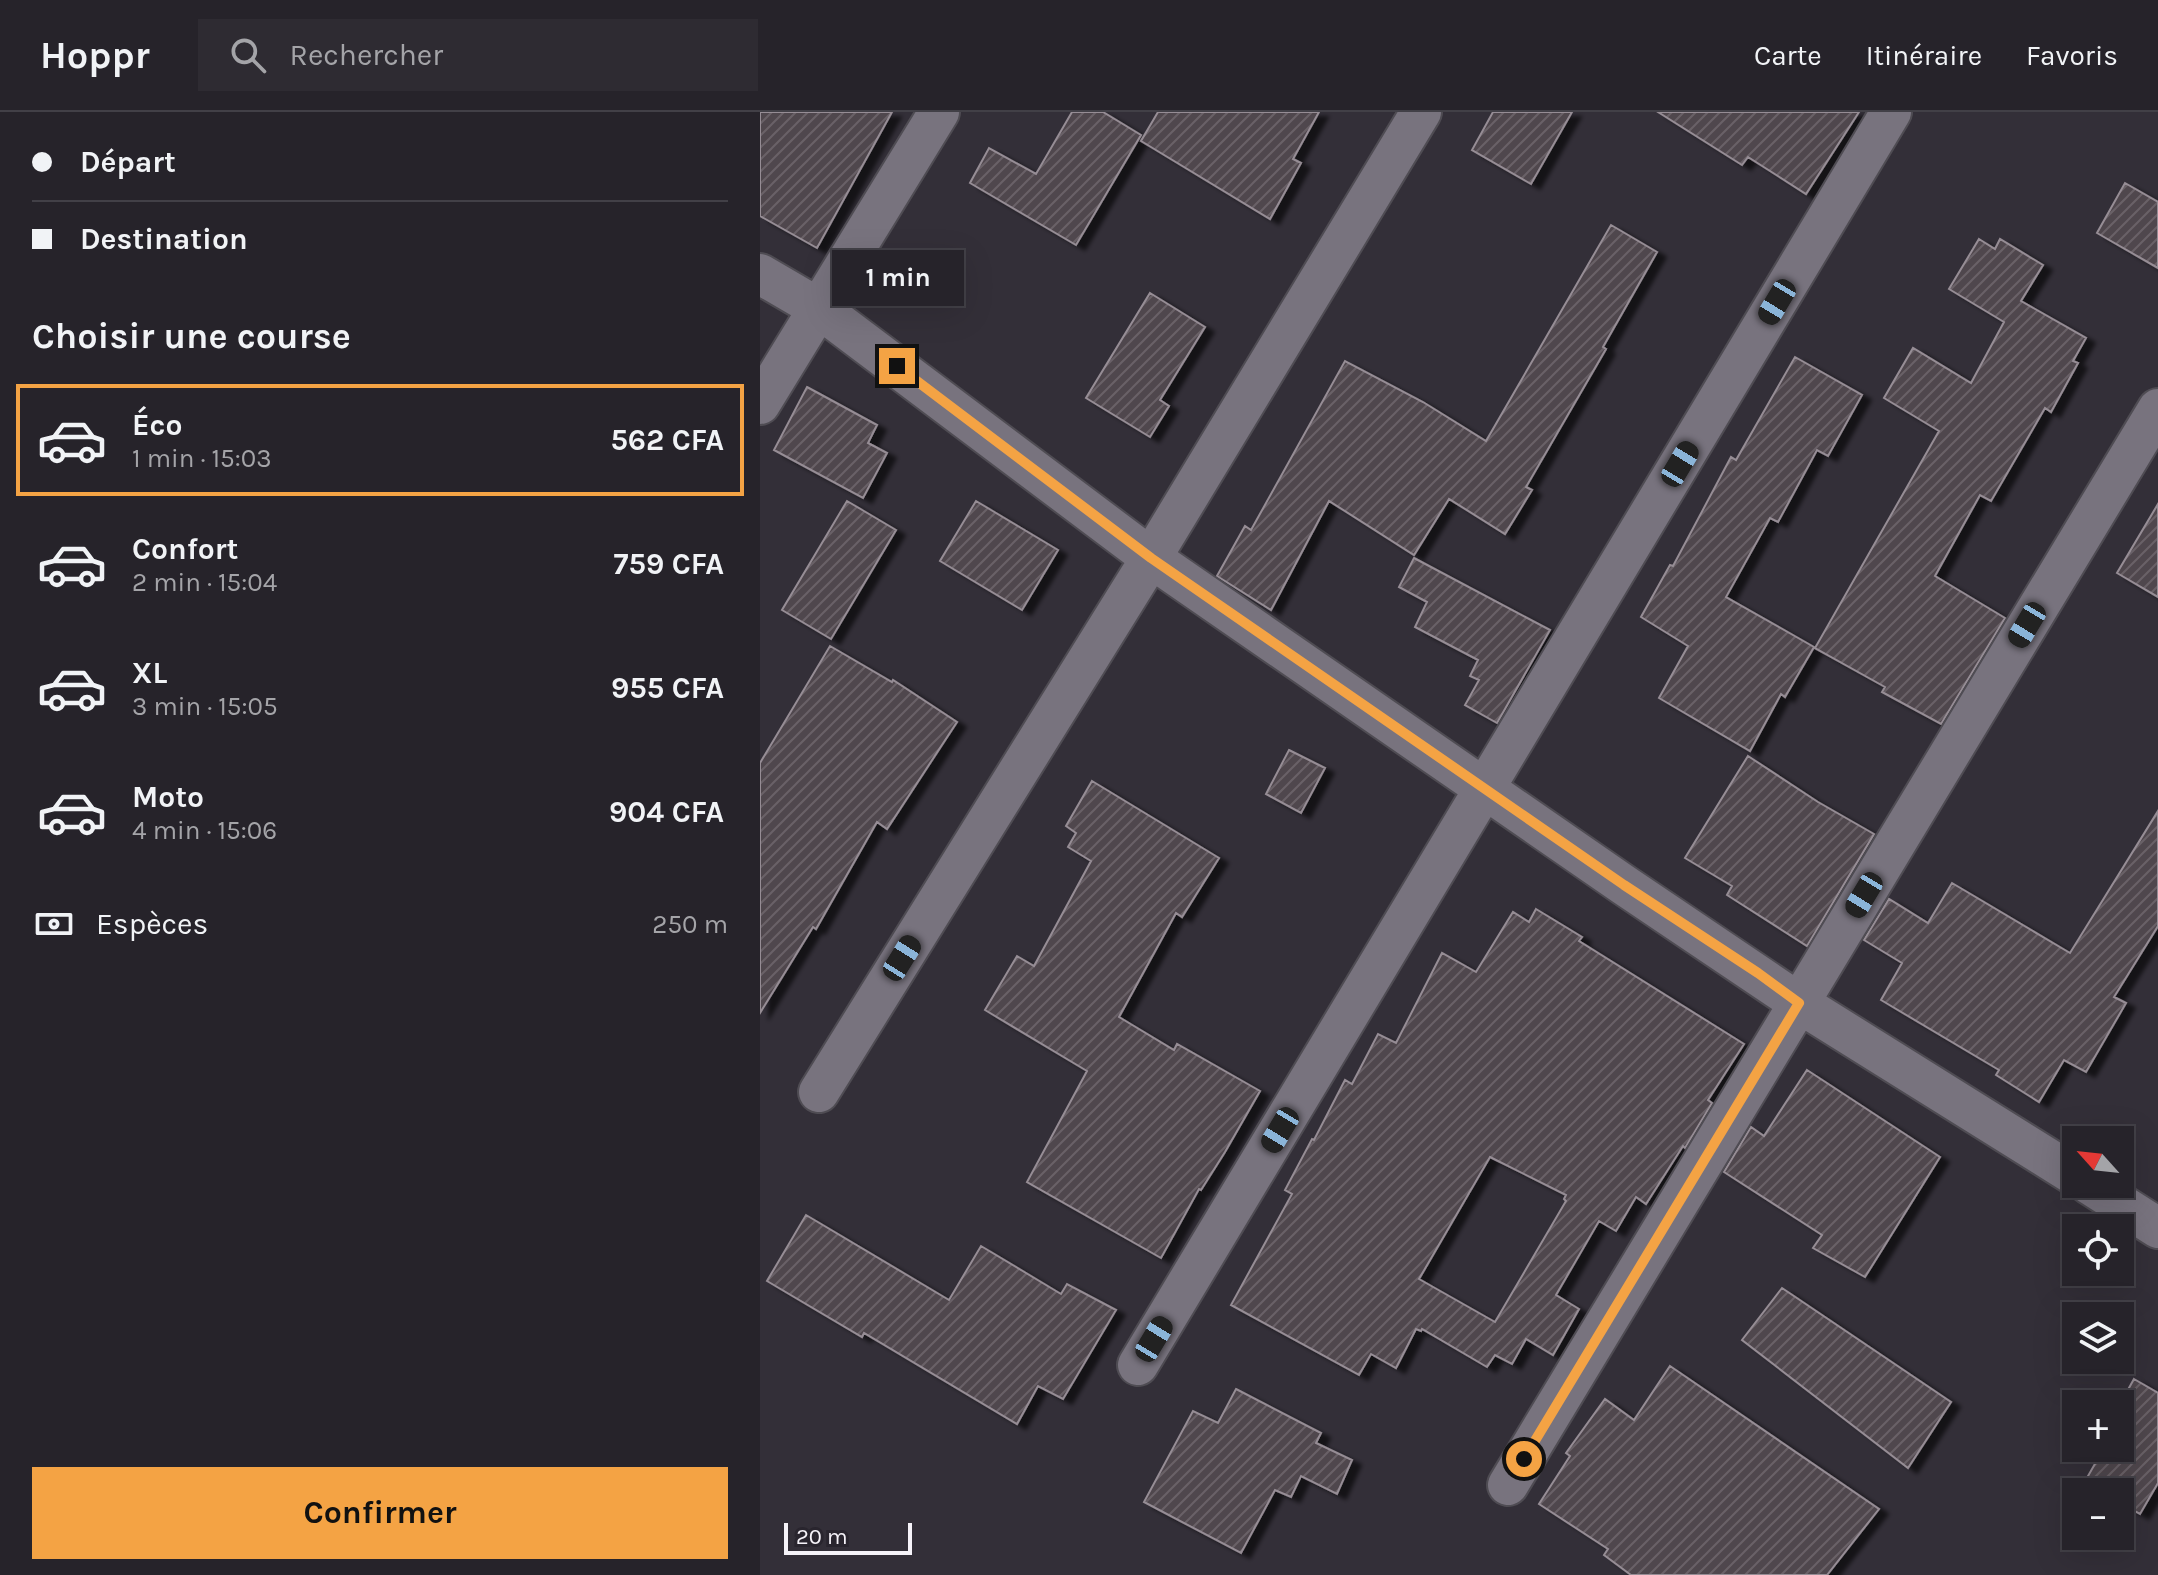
<!DOCTYPE html>
<html lang="fr">
<head>
<meta charset="utf-8">
<style>
  body { margin:0; font-family:Karla,sans-serif; background:#2e2b32; color:#f1f3f6; height:100vh; display:flex; flex-direction:column; font-size:30px; white-space:nowrap }
  * { box-sizing:border-box; margin:0 }
  p { font-size:26px; color:#a4a4a8 }
  .icon { flex:none; width:44px; height:44px; fill:none; stroke:currentColor; stroke-width:2; stroke-linecap:round; stroke-linejoin:round }
  .map { position:relative; flex:1; overflow:hidden }
  .sheet { display:flex; flex-direction:column; background:#26232a; width:760px }
  .sheet>* { flex:none }
  .top-card { display:grid; align-content:center; height:176px; padding:0 32px; background:#26232a }
  .needle { width:52px; rotate:297deg }
  .fabs { position:absolute; left:1302px; top:1014px; display:grid; gap:16px }
  .fabs a { display:grid; place-items:center; width:72px; height:72px; border-radius:0px; background:#26232a; box-shadow:0 8px 32px #0002,0 0 0 2px #424047; font-size:40px }
  .scale { position:absolute; left:24px; bottom:20px; width:128px; box-sizing:border-box; padding-left:8px; border:4px solid #f6f3f9; border-top:0; font-size:22px; line-height:28px; white-space:nowrap; color:#f6f3f9; -webkit-text-stroke:6px #29252e; paint-order:stroke }
  .end { position:absolute; width:36px; height:36px; margin:-18px; border:10px solid #f4a344; background:#111; box-shadow:0 0 0 4px #111 }
  .from { border-radius:50% }
  .bubble { position:absolute; height:56px; border-radius:0px; background:#26232a; box-shadow:0 8px 32px #0002,0 0 0 2px #424047; font-size:26px; font-weight:700; line-height:56px; text-align:center }
  .car { position:absolute; width:24px; height:48px; margin:-24px -12px; border-radius:10px; box-shadow:0 0 6px 2px #0007; background:linear-gradient(#222 24%,#8ab4d8 0 40%,#222 0 76%,#8ab4d8 0 86%,#222 0) }
  .top-card b { display:flex; align-items:center; gap:28px; height:76px; font-size:30px }
  .top-card b+b { border-top:2px solid #424047 }
  .top-card i { width:20px; height:20px; background:#f1f3f6 }
  ul { padding:0; list-style:none }
  li { display:flex; align-items:center; gap:24px; height:112px; margin:0 16px 12px; padding:0 16px; border:4px solid transparent; border-radius:0px }
  li div { flex:1 }
  li b { display:block; font-size:30px }
  li em { font-style:normal; font-weight:700 }
  li.on { border-color:#f4a344 }
  li>.icon { width:72px; height:72px; stroke-width:1.5 }
  h2 { padding:0 32px; font-size:36px; line-height:96px }
  .pay { display:flex; align-items:center; gap:20px; height:88px; padding:0 32px; font-size:30px }
  .pay p { margin-inline-start:auto }
  .primary-button { display:flex; gap:16px; margin-top:auto; padding:16px 32px }
  .primary-button a { flex:1; height:92px; border-radius:0px; background:#f4a344; color:#111; font-size:32px; font-weight:700; line-height:92px; text-align:center }
  header { display:flex; align-items:center; gap:48px; box-sizing:border-box; height:112px; padding:0 40px; background:#26232a; border-bottom:2px solid #424047 }
  header strong { font-size:38px }
  nav { display:flex; gap:44px; margin-inline-start:auto; font-size:28px }
  .search { width:560px; height:72px; background:#2e2b32; display:flex; align-items:center; gap:20px; box-sizing:border-box; padding:0 28px; border-radius:0px; color:#a4a4a8; font-size:30px }
  main { display:flex; flex:1; min-height:0 }
  .map>svg:first-child { display:block }
  .building { fill:url(#building-hatch); stroke:#968d95; stroke-width:2; fill-rule:evenodd; filter:url(#shadow) }
  .lines { fill:none; stroke-linecap:round; stroke-linejoin:round }
  .street-casing { stroke:#4f4c53; stroke-width:44 }
  .street { stroke:#78737e; stroke-width:40 }
  .route { stroke:#f4a344; stroke-width:10 }
</style>
</head>
<body>
<header>
<strong>Hoppr</strong>
<div class="search"><svg class="icon" aria-label="search" viewBox="0 0 24 24"><circle cx="10" cy="10" r="6"/><path d="M15 15l6 6"/></svg>Rechercher</div>
<nav><a>Carte</a><a>Itinéraire</a><a>Favoris</a></nav>
</header>
<main>
<section class="sheet">
<div class="top-card">
<b><i class="from"></i>Départ</b>
<b><i></i>Destination</b>
</div>
<h2>Choisir une course</h2>
<ul>
<li class="on"><svg class="icon" aria-label="car" viewBox="0 0 24 24"><path d="M5 17H2v-5l4-1 3-4h7l3 4 3 1v5h-3M9 17h6M6 11h13"/><circle cx="7" cy="17" r="2"/><circle cx="17" cy="17" r="2"/></svg><div><b>Éco</b><p>1 min · 15:03</p></div><em>562 CFA</em></li>
<li><svg class="icon" aria-label="car" viewBox="0 0 24 24"><path d="M5 17H2v-5l4-1 3-4h7l3 4 3 1v5h-3M9 17h6M6 11h13"/><circle cx="7" cy="17" r="2"/><circle cx="17" cy="17" r="2"/></svg><div><b>Confort</b><p>2 min · 15:04</p></div><em>759 CFA</em></li>
<li><svg class="icon" aria-label="car" viewBox="0 0 24 24"><path d="M5 17H2v-5l4-1 3-4h7l3 4 3 1v5h-3M9 17h6M6 11h13"/><circle cx="7" cy="17" r="2"/><circle cx="17" cy="17" r="2"/></svg><div><b>XL</b><p>3 min · 15:05</p></div><em>955 CFA</em></li>
<li><svg class="icon" aria-label="car" viewBox="0 0 24 24"><path d="M5 17H2v-5l4-1 3-4h7l3 4 3 1v5h-3M9 17h6M6 11h13"/><circle cx="7" cy="17" r="2"/><circle cx="17" cy="17" r="2"/></svg><div><b>Moto</b><p>4 min · 15:06</p></div><em>904 CFA</em></li>
</ul>
<div class="pay"><svg class="icon" aria-label="cash" viewBox="0 0 24 24"><path d="M3 7h18v10H3z"/><circle cx="12" cy="12" r="2"/></svg>Espèces<p>250 m</p></div>
<div class="primary-button"><a>Confirmer</a></div>
</section>
<div class="map">
<svg width="1398" height="1463" viewBox="0 0 1398 1463">
  <defs>
    <pattern id="building-hatch" width="6" height="6" patternUnits="userSpaceOnUse" patternTransform="scale(2)"><rect width="6" height="6" fill="#4f464d"/><path d="M-1 1l2-2M0 6l6-6M5 7l2-2" fill="none" stroke="#696167"/></pattern>
    <filter id="shadow"><feDropShadow dx="9" dy="5" stdDeviation="2" flood-color="#0009"/></filter>
  </defs>
  <rect width="100%" height="100%" fill="#332f38"/>
  <path class="building" d="M 0,0 L 132,0 L 57,136 L 0,104 Z
    M 312,0 L 343,0 L 381,23 L 316,133 L 210,71 L 229,36 L 276,62 Z
    M 398,0 L 559,0 L 533,47 L 541,51 L 510,107 L 381,29 Z
    M 733,0 L 812,0 L 771,72 L 712,38 Z
    M 898,0 L 1099,0 L 1046,82 L 988,45 L 982,53 Z
    M 1365,71 L 1398,90 L 1398,156 L 1337,121 Z
    M 851,113 L 897,140 L 843,235 L 846,237 L 766,375 L 772,378 L 745,422 L 689,387 L 654,443 L 569,389 L 511,498 L 457,464 L 485,414 L 491,418 L 585,249 L 663,290 L 726,329 Z
    M 1219,127 L 1235,137 L 1240,127 L 1283,153 L 1261,189 L 1326,226 L 1313,249 L 1318,251 L 1291,300 L 1285,296 L 1231,389 L 1220,383 L 1175,464 L 1245,506 L 1181,612 L 1122,580 L 1125,575 L 1055,536 L 1179,319 L 1124,286 L 1153,236 L 1211,271 L 1244,210 L 1189,177 Z
    M 390,181 L 445,215 L 400,288 L 409,294 L 390,325 L 326,286 Z
    M 1035,245 L 1102,283 L 1068,344 L 1057,338 L 1018,410 L 1010,406 L 966,485 L 1054,535 L 1025,585 L 1021,582 L 990,639 L 899,586 L 928,534 L 881,505 L 910,453 L 913,454 L 971,345 L 976,348 Z
    M 47,275 L 117,313 L 108,331 L 127,341 L 103,386 L 14,338 Z
    M 87,389 L 136,418 L 71,527 L 22,498 Z
    M 216,389 L 298,438 L 262,498 L 180,449 Z
    M 1398,392 L 1398,485 L 1357,461 Z
    M 654,446 L 790,518 L 737,611 L 705,593 L 719,568 L 710,564 L 718,548 L 655,515 L 667,490 L 639,475 Z
    M 70,534 L 132,570 L 133,568 L 197,610 L 127,717 L 117,710 L 56,817 L 53,815 L 0,901 L 0,651 Z
    M 529,638 L 565,656 L 541,701 L 506,682 Z
    M 988,644 L 1058,690 L 1114,722 L 1047,834 L 967,783 L 972,774 L 925,746 Z
    M 332,669 L 459,746 L 422,805 L 416,801 L 359,905 L 414,938 L 417,932 L 500,979 L 465,1040 L 441,1078 L 439,1077 L 401,1146 L 267,1070 L 327,959 L 225,898 L 257,844 L 274,854 L 331,749 L 308,735 L 316,721 L 306,714 Z
    M 1398,699 L 1398,814 L 1354,885 L 1366,891 L 1326,960 L 1304,948 L 1279,990 L 1236,963 L 1239,958 L 1121,888 L 1142,851 L 1104,828 L 1129,787 L 1168,811 L 1192,771 L 1310,841 Z
    M 776,797 L 822,825 L 819,829 L 984,932 L 948,988 L 952,991 L 925,1036 L 923,1034 L 886,1092 L 876,1085 L 856,1119 L 839,1109 L 796,1183 L 819,1197 L 793,1243 L 766,1227 L 752,1252 L 735,1243 L 727,1255 L 662,1217 L 661,1219 L 656,1217 L 636,1256 L 611,1242 L 599,1263 L 471,1193 L 532,1082 L 525,1078 L 552,1027 L 554,1028 L 585,968 L 592,972 L 618,922 L 636,931 L 682,841 L 716,860 L 753,800 L 769,810 ZM 730,1045 L 806,1083 L 804,1087 L 806,1089 L 735,1210 L 659,1167 Z
    M 1047,958 L 1180,1045 L 1105,1165 L 1053,1136 L 1062,1123 L 964,1060 L 991,1015 L 1004,1024 Z
    M 46,1103 L 189,1188 L 221,1134 L 301,1182 L 307,1172 L 356,1198 L 303,1287 L 278,1274 L 257,1312 L 104,1221 L 102,1225 L 7,1169 Z
    M 1022,1176 L 1191,1290 L 1148,1356 L 982,1228 Z
    M 910,1254 L 1119,1397 L 1067,1463 L 871,1463 L 844,1443 L 848,1437 L 779,1392 L 810,1344 L 806,1341 L 845,1287 L 874,1308 Z
    M 1374,1267 L 1398,1281 L 1398,1371 L 1380,1402 L 1360,1391 L 1360,1380 L 1341,1380 L 1324,1371 L 1344,1336 L 1360,1336 L 1360,1292 Z
    M 476,1277 L 561,1321 L 556,1331 L 592,1348 L 577,1382 L 541,1364 L 531,1385 L 515,1378 L 481,1441 L 384,1390 L 433,1299 L 458,1311 Z"/>
  <g class="lines">
    <g class="street-casing">
      <path id="street" d="M 0,162 L 60,197 L 391,446 L 864,773 L 1039,891 L 1316,1064
        M 0,292 L 179,0
        M 59,980 L 391,446 L 661,0
        M 1329,1072 L 1398,1116
        M 378,1253 L 1131,0
        M 748,1373 L 1398,297"/>
    </g>
    <use href="#street" class="street"/>
  </g>
  <g class="lines">
    <path class="route" d="M 137,254 L 391,446 L 864,773 L 998,861 L 1039,891 L 764,1347"/>
  </g>
</svg>
<div class="fabs">
<a><svg class="needle" viewBox="-14 -14 28 28"><path d="M0-13l5 13h-10z" fill="#e53935"/><path d="M0 13l5-13h-10z" fill="#a4a4a8"/></svg></a>
<a><svg class="icon" aria-label="locate" viewBox="0 0 24 24"><circle cx="12" cy="12" r="6"/><path d="M12 2v4M12 18v4M2 12h4M18 12h4"/></svg></a>
<a><svg class="icon" aria-label="layers" viewBox="0 0 24 24"><path d="M12 4l9 5-9 5-9-5zM3 14l9 5 9-5"/></svg></a>
<a>+</a>
<a>−</a>
</div>
<div class="scale">20 m</div>
<i class="end from" style="left:764px;top:1347px"></i>
<i class="end" style="left:137px;top:254px"></i>
<div class="bubble" style="left:72px;top:138px;width:132px">1 min</div>
<i class="car" style="left:1017px;top:190px;rotate:211deg"></i>
<i class="car" style="left:920px;top:352px;rotate:31deg"></i>
<i class="car" style="left:1267px;top:513px;rotate:211deg"></i>
<i class="car" style="left:1104px;top:783px;rotate:211deg"></i>
<i class="car" style="left:142px;top:846px;rotate:32deg"></i>
<i class="car" style="left:520px;top:1018px;rotate:211deg"></i>
<i class="car" style="left:394px;top:1227px;rotate:31deg"></i>
</div>
</main>
</body>
</html>
